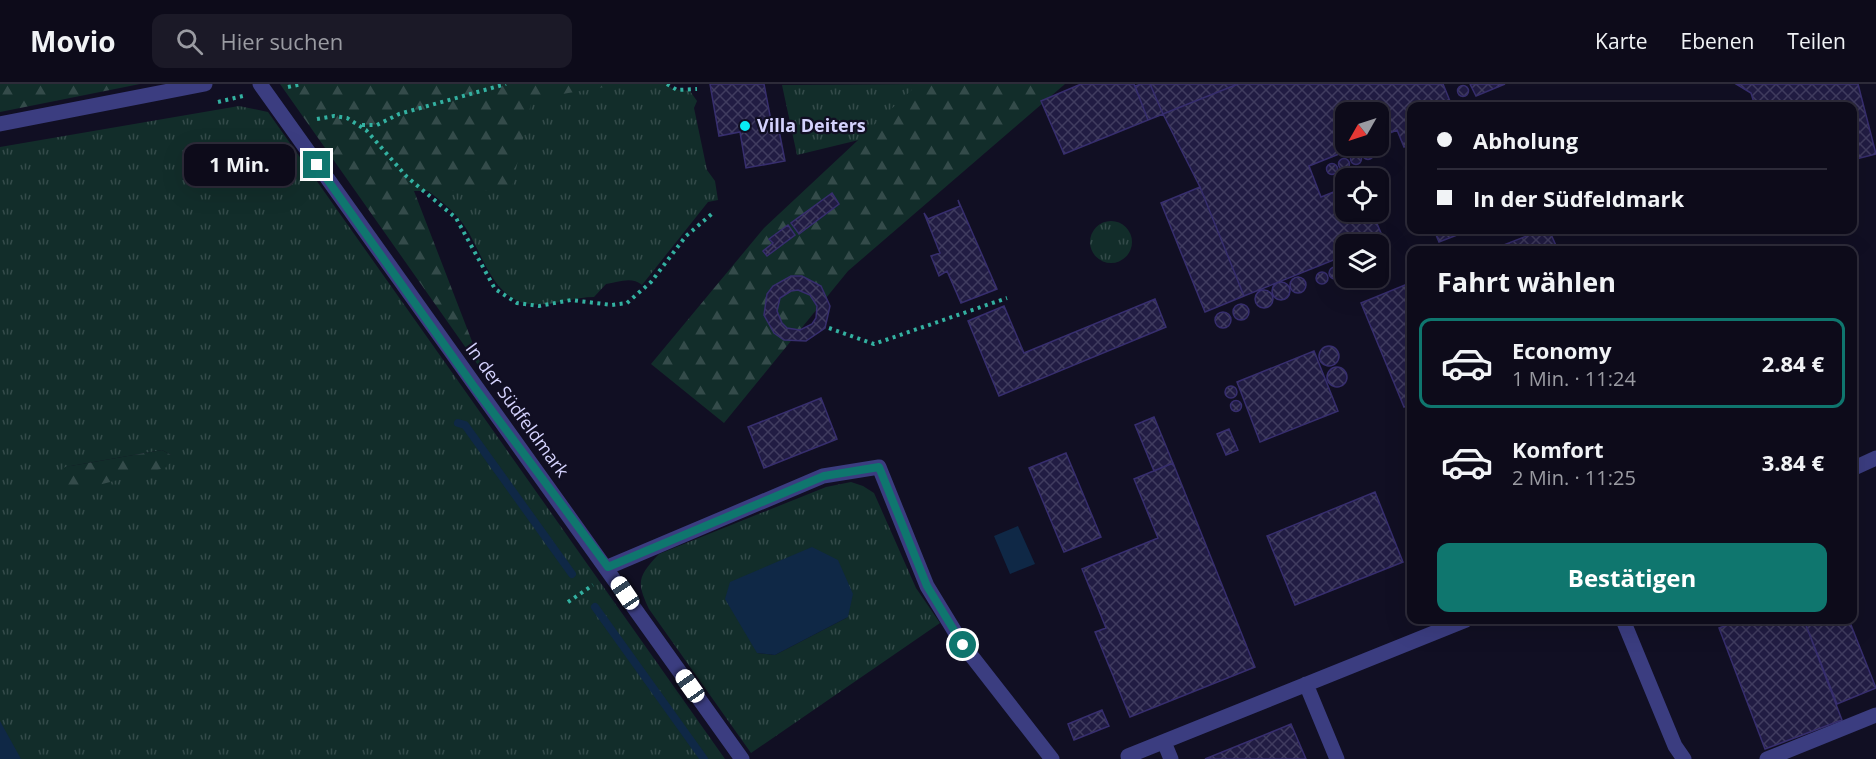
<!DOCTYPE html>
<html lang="de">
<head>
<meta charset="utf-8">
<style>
  body { margin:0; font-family:"Open Sans",sans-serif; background:#1b1927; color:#f1f3f6; height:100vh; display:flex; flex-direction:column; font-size:22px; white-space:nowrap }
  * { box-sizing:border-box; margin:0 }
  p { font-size:20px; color:#9a9ba2 }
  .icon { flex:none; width:33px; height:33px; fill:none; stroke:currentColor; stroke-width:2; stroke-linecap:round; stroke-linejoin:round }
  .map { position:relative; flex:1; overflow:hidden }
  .panel { position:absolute; left:1407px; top:162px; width:450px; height:378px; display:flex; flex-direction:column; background:#0d0b1a; border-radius:12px; box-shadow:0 6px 24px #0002,0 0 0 2px #2d2b39 }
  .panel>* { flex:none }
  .hud { position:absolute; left:1407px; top:18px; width:450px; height:132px; border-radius:12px; box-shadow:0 6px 24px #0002,0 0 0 2px #2d2b39; display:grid; align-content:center; height:132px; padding:0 30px; background:#0d0b1a }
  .needle { width:39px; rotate:231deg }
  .buttons { position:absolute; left:1335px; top:18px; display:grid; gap:12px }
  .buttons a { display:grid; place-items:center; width:54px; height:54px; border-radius:12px; background:#0d0b1a; box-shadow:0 6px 24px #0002,0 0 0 2px #2d2b39; font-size:30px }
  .end { position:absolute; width:27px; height:27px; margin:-14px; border:8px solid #0f766e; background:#fff; box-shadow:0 0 0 3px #fff }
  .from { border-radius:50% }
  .bubble { position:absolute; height:42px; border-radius:12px; background:#0d0b1a; box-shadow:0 6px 24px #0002,0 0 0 2px #2d2b39; font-size:20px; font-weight:700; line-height:42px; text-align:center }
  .car { position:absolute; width:18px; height:36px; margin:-18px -9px; border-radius:8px; box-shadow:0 0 4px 2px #0007; background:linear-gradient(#fff 24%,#345 0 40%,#fff 0 76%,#345 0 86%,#fff 0) }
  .hud b { display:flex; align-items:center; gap:21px; height:57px; font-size:22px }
  .hud b+b { border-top:2px solid #2d2b39 }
  .hud i { width:15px; height:15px; background:#f1f3f6 }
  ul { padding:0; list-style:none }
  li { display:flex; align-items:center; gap:18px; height:90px; margin:0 12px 9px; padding:0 18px; border:3px solid transparent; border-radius:12px }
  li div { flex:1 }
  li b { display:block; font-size:22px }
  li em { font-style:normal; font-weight:700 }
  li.on { border-color:#0f766e }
  li>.icon { width:54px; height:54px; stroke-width:1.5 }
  h2 { padding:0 30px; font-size:27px; line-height:72px }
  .button { display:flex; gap:12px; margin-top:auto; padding:12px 30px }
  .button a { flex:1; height:69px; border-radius:12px; background:#0f766e; color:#fff; font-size:24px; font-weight:700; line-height:69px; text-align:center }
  header { display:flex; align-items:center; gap:36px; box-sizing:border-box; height:84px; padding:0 30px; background:#0d0b1a; border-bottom:2px solid #2d2b39 }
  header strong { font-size:28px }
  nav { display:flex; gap:33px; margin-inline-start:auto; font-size:21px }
  .search { width:420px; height:54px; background:#1b1927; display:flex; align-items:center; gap:15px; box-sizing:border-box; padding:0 21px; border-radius:12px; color:#9a9ba2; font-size:22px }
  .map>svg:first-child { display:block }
  .grass { fill:url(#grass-tufts); fill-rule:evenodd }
  .forest { fill:url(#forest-firs) }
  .water { fill:#0f2846 }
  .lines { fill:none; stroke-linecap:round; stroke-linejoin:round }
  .stream { stroke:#0f2846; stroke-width:8 }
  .building { fill:url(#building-cross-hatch); stroke:#372e6e; stroke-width:1.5; fill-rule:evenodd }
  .path { stroke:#33b1a1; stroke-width:4; stroke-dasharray:3 4.5; stroke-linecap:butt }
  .minor { stroke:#3b3d80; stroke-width:15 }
  .route { stroke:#0f766e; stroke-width:8 }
  .poi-dot { fill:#08ebf3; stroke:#110f23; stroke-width:2 }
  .labels { text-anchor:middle; stroke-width:4.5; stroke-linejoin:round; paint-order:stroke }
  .poi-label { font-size:18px; font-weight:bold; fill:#d4d2fd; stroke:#110f23; text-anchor:start }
  .street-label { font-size:18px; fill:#d4d2fd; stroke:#110f23 }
</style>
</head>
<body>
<header>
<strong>Movio</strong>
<div class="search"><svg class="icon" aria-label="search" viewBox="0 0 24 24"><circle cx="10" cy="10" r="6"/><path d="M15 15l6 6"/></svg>Hier suchen</div>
<nav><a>Karte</a><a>Ebenen</a><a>Teilen</a></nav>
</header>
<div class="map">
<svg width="1876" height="675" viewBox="0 0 1876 675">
  <defs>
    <pattern id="grass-tufts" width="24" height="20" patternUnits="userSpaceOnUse" patternTransform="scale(1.5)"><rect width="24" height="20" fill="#122d2a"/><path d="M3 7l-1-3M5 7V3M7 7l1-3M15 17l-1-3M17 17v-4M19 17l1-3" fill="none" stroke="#344b4a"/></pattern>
    <pattern id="forest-firs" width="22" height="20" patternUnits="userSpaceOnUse" patternTransform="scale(1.5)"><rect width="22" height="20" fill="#122d2a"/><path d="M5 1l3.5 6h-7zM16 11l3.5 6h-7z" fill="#344b4a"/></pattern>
    <pattern id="building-cross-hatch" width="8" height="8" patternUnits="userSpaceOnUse" patternTransform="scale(1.5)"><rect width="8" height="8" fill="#211c43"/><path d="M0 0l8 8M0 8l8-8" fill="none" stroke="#403c5f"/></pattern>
  </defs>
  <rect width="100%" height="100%" fill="#110f23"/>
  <path class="grass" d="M 513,0 L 666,0 L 673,5 L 690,7 L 697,17 L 694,24 L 707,86 L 715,97 L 718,116 L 708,118 L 642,201 C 632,192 618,198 606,200 L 594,213 C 573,213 550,223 529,220 C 490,214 482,164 461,137 C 451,124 436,113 423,103 Z
    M 920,0 L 900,46 L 797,71 L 782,1 Z
    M 239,22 L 268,28 L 725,675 L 0,675 L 0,63 ZM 162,366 L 171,371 L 65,383 Z
    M1090 158a21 21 0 1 1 42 0a21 21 0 1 1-42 0Z
    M 851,398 L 863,402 L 874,409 L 916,504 L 940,539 L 751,669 L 649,525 C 636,498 638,492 659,470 L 826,403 ZM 848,533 L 775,571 L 757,569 Z"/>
  <path class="forest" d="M 0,0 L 140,0 L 0,28 Z
    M 280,0 L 623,0 L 532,15 L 511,107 L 414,107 L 485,291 Z
    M 918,0 L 1065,0 L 848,187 L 724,339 L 651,280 L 764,144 Z
    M 162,366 L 171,371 L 171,378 L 165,384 L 67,409 L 60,408 L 57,403 L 60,388 L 65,383 Z"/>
  <path class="water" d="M 1018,442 L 1035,480 L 1010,490 L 994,452 Z
    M 812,463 L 838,476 L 853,510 L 848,533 L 775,571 L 757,569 L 725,515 L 730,498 Z
    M 0,637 L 21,675 L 0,675 Z"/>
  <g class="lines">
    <path class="stream" d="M 458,339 L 465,341 L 572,490
      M 595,523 L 704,675"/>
  </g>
  <path class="building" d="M 710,0 L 764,0 L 772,42 L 778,41 L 785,77 L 746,84 L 740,48 L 719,52 Z
    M 1081,0 L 1134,0 L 1148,36 L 1064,70 L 1041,17 Z
    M 1141,0 L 1150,0 L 1163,30 L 1148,36 L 1135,2 Z
    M 1150,0 L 1238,0 L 1163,30 Z
    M 1238,0 L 1443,0 L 1452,22 L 1412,22 L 1412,60 L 1404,63 L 1397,46 L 1378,54 L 1378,28 L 1346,28 L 1346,62 L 1359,62 L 1309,82 L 1321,113 L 1346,103 L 1346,128 L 1372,128 L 1384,156 L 1372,160 L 1346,160 L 1346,171 L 1244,212 L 1200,103 L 1163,30 Z
    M 1470,0 L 1505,0 L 1476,12 Z
    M 1736,0 L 1858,0 L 1876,70 L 1852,76 L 1852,22 L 1755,22 L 1751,9 Z
    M1457.5 7a5.5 5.5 0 1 1 11 0a5.5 5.5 0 1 1-11 0Z
    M1374.5 65a5.5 5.5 0 1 1 11 0a5.5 5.5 0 1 1-11 0Z
    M1362.5 70a5.5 5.5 0 1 1 11 0a5.5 5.5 0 1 1-11 0Z
    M1350.5 75a5.5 5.5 0 1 1 11 0a5.5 5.5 0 1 1-11 0Z
    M1338.5 80a5.5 5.5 0 1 1 11 0a5.5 5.5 0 1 1-11 0Z
    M1326.5 85a5.5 5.5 0 1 1 11 0a5.5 5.5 0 1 1-11 0Z
    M 1200,103 L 1244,212 L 1205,228 L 1161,119 Z
    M 832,109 L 839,120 L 799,150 L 791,139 Z
    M 958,116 L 997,205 L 961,219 L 947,187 L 939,192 L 931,172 L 940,169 L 924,129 L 928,135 L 960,122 Z
    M 788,141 L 795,151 L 767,172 L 763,167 L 773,159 L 769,155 Z
    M 1434,146 L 1470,146 L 1439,158 Z
    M 1542,146 L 1549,146 L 1558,166 L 1491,166 Z
    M1329 189a6 6 0 1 1 12 0a6 6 0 1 1-12 0Z
    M1316 194a6 6 0 1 1 12 0a6 6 0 1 1-12 0Z
    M 791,192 L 802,192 L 821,202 L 830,222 L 825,244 L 806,257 L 784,256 L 774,249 L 764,231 L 767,210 L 773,202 ZM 798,206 L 810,211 L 817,222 L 816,234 L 812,240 L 800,246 L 787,244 L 782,239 L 777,227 L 780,214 L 791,207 Z
    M1290 201a8 8 0 1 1 16 0a8 8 0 1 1-16 0Z
    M 1412,198 L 1412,320 L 1404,323 L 1361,219 Z
    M1272 207a9 9 0 1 1 18 0a9 9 0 1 1-18 0Z
    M1255 215a9 9 0 1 1 18 0a9 9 0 1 1-18 0Z
    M 1155,215 L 1166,243 L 999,312 L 968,237 L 1004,222 L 1024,269 Z
    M1233 228a8 8 0 1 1 16 0a8 8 0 1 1-16 0Z
    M1215 236a8 8 0 1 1 16 0a8 8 0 1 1-16 0Z
    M1319 272a10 10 0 1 1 20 0a10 10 0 1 1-20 0Z
    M 1314,267 L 1338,327 L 1260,358 L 1237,298 Z
    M1327 293a10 10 0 1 1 20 0a10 10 0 1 1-20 0Z
    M1225 308a6 6 0 1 1 12 0a6 6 0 1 1-12 0Z
    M 821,314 L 837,355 L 764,384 L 748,343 Z
    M1230.5 322a5.5 5.5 0 1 1 11 0a5.5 5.5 0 1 1-11 0Z
    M 1154,333 L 1173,379 L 1154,387 L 1135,341 Z
    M 1229,345 L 1238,366 L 1226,371 L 1217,350 Z
    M 1066,369 L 1101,453 L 1064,468 L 1029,384 Z
    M 1173,379 L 1255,583 L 1130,633 L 1095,548 L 1106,544 L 1082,485 L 1158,454 L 1134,395 Z
    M 1375,408 L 1403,478 L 1295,521 L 1267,452 Z
    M 1742,536 L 1804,536 L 1842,636 L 1765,665 L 1719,544 Z
    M 1804,536 L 1849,536 L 1876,604 L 1837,620 Z
    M 1102,626 L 1109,642 L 1074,656 L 1068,640 Z
    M 1291,640 L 1306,675 L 1205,675 L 1279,645 Z"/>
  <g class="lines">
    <path class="path" d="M 667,0 L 677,6 L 697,5
      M 288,3 L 302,0
      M 218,18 L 243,12
      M 317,35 L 334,32 L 347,34 L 366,46 L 407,93 L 456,134 L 495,205 L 517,219 L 539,222 L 571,216 L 612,221 L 627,219 L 651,198 L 686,152 L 714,128
      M 362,41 L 377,41 L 399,30 L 506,0
      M 829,244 L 874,260 L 1007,214
      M 568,518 L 593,501"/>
    <path class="minor" d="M 260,0 C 420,226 582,449 742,675
      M 0,40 L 205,0
      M 1852,385 L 1876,374
      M 608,483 L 823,392 L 879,383 L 927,502 L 963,561 L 1052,675
      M 1623,536 L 1675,662 L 1684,675
      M 1306,600 L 1337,675
      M 1164,658 L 1171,675
      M 1128,672 L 1466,536
      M 1767,675 L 1876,631"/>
  </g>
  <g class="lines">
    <path class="route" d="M 317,81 L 475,304 L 608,483 L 824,392 L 879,383 L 927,502 L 963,561"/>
  </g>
  <circle class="poi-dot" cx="745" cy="42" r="6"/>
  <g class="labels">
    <g class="poi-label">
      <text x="757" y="48">Villa Deiters</text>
    </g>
    <g class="street-label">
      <text transform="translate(517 326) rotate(54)" y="6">In der Südfeldmark</text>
    </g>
  </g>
</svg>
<div class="buttons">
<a><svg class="needle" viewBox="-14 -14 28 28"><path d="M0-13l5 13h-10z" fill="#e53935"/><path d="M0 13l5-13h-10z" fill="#9a9ba2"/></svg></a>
<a><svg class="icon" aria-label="locate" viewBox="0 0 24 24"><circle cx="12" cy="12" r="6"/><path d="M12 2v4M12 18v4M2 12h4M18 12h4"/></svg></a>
<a><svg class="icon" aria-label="layers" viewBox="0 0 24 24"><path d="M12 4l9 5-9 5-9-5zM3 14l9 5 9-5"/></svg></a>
</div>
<i class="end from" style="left:963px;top:561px"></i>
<i class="end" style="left:317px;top:81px"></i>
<div class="bubble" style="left:184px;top:60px;width:111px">1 Min.</div>
<i class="car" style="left:625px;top:509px;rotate:326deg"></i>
<i class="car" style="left:690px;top:602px;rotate:325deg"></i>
<div class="hud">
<b><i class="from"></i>Abholung</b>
<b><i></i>In der Südfeldmark</b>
</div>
<section class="panel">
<h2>Fahrt wählen</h2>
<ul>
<li class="on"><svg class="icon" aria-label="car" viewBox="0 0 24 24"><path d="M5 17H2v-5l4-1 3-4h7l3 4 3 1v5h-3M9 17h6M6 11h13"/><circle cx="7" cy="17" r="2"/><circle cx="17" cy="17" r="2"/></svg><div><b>Economy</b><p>1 Min. · 11:24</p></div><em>2.84 €</em></li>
<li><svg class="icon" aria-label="car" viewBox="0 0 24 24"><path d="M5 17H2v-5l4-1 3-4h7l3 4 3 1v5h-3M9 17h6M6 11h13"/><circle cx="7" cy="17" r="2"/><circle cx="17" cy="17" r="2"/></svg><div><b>Komfort</b><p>2 Min. · 11:25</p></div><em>3.84 €</em></li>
</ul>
<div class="button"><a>Bestätigen</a></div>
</section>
</div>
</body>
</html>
